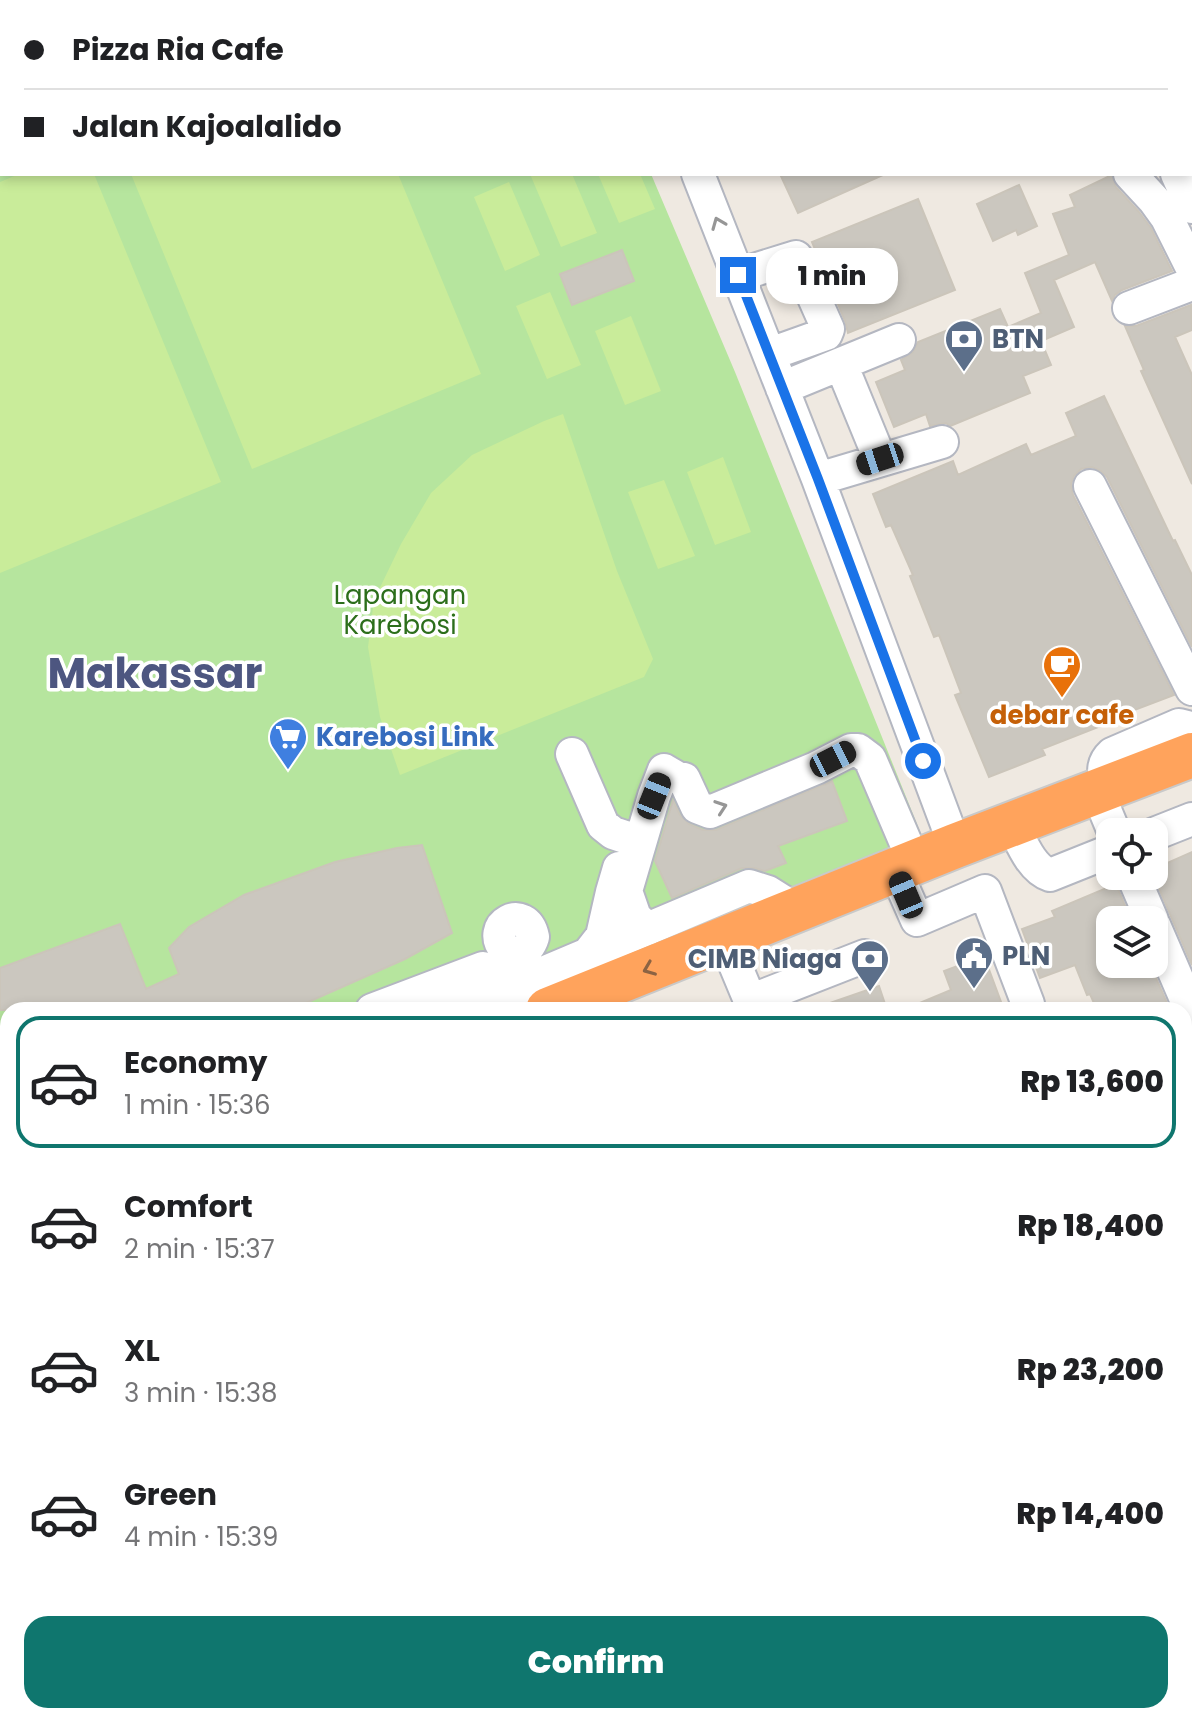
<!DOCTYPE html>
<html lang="en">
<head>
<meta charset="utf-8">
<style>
  body { margin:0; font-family:Poppins,sans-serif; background:#f6f6f6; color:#202124; height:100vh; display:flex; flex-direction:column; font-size:30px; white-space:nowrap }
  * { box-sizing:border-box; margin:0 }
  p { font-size:26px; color:#757577 }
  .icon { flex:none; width:44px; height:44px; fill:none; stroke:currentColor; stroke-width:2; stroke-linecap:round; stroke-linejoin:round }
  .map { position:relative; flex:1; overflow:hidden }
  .sheet { position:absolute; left:0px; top:1002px; width:1192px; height:722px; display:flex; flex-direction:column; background:#fff; border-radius:24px 24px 0 0; box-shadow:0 4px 12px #0003 }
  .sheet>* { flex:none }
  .guide { position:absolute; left:0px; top:0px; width:1192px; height:176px; box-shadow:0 4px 12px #0003; display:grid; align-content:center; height:176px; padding:0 24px; background:#fff }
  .fabs { position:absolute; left:1096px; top:818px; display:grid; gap:16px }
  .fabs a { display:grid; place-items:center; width:72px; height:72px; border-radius:16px; background:#fff; box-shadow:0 4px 12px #0003; font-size:40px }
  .end { position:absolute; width:36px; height:36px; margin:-18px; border:10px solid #1a73e8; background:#fff; box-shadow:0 0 0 4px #fff }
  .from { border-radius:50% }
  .bubble { position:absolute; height:56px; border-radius:24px; background:#fff; box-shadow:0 4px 12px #0003; font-size:26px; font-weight:800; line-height:56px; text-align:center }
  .car { position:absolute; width:24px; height:48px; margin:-24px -12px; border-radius:10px; box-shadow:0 0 6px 2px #0007; background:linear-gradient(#222 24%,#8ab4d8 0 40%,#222 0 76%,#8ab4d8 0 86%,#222 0) }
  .guide b { display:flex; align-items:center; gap:28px; height:76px; font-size:30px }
  .guide b+b { border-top:2px solid #e0e0e0 }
  .guide i { width:20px; height:20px; background:#202124 }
  ul { padding:14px 0 0; list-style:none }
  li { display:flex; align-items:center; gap:24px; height:132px; margin:0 16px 12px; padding:0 8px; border:4px solid transparent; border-radius:24px }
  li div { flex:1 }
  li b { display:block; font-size:30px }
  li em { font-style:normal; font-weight:800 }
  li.on { border-color:#0f766e }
  li>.icon { width:72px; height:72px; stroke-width:1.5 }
  .button { display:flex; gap:16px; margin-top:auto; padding:16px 24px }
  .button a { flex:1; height:92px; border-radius:24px; background:#0f766e; color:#fff; font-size:32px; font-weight:800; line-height:92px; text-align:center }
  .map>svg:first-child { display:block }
  .green { fill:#b6e59e }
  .pitch { fill:#c9ec9a }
  .building { fill:#cbc7bf; stroke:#cbc5ba; stroke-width:2 }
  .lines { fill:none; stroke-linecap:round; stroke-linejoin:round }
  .minor-casing { stroke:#b4b7c1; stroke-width:36 }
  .major-casing { stroke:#c9c9c9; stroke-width:44 }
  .highway-casing { stroke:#c9c9c9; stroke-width:48 }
  .minor { stroke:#fff; stroke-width:32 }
  .major { stroke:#f2d163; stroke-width:40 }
  .highway { stroke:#ffa35c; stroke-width:44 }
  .oneway { stroke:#969696 }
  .oneway2 { stroke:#8c6343 }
  .route { stroke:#1a73e8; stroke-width:10 }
  .labels { text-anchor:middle; stroke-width:7; stroke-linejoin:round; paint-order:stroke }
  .service-label { font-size:26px; font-weight:bold; fill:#4e5e75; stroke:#fff; text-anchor:start }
  .park-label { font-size:26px; fill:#2c6e1b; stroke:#fff }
  .food-label { font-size:26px; font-weight:bold; fill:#c56008; stroke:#fff }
  .shop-label { font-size:26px; font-weight:bold; fill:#366cbe; stroke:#fff; text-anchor:start }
  .town-label { font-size:42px; font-weight:bold; fill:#4d5680; stroke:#fff }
</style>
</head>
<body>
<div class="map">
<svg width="1192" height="1723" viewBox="0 0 1192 1723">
  <rect width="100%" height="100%" fill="#efe9e1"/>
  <path class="green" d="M 89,0 L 576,0 L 577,2 L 85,2 Z
    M 2,41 L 2,174 L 651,174 L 735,372 L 921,834 L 906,845 L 488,1010 L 8,1010 L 8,1213 L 0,1217 L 0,42 Z"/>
  <path class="pitch" d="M 19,174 L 94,174 L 221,482 L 0,573 L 0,182 Z
    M 131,174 L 398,174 L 481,374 L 252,469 Z
    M 530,174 L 572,174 L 597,233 L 561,247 Z
    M 598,174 L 640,174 L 655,209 L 619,223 Z
    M 509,182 L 540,255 L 505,271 L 474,197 Z
    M 550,292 L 581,365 L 547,379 L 516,306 Z
    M 631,316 L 661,391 L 625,405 L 595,331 Z
    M 563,414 L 617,571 L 653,659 L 644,677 L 400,775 L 380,717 L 368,647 L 374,600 L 401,544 L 431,493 L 472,455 L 544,421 Z
    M 723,457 L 751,532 L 715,545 L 687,472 Z
    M 664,480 L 695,556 L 658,569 L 628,492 Z"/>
  <path class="building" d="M 780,174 L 885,174 L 798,213 Z
    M 1112,175 L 1116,187 L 1139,212 L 1151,228 L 1172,271 L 1122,290 L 1115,295 L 1112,301 L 1095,262 L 1054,280 L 1074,327 L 1041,341 L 1051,365 L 1023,376 L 1030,393 L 950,426 L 946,423 L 930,426 L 926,414 L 894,427 L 876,382 L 905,370 L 901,360 L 913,352 L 918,342 L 1000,309 L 1008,327 L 1041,313 L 1025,273 L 1069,255 L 1053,214 L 1075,207 L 1070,195 Z
    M 1019,185 L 1037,226 L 1018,235 L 1016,230 L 993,241 L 977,204 Z
    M 918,199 L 955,290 L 848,333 L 845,321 L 812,242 Z
    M 622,250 L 634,281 L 572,305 L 560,274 Z
    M 1191,305 L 1192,330 L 1175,337 L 1192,375 L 1192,484 L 1141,371 L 1144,370 L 1125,326 L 1136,326 Z
    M 1104,396 L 1173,541 L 1175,540 L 1192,575 L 1192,647 L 1107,477 L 1101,471 L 1092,467 L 1081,469 L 1074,476 L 1071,484 L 1073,495 L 1174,695 L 1100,723 L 1101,726 L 1042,749 L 1045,755 L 989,777 L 955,695 L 961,693 L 939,635 L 934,637 L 910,576 L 913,575 L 891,525 L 886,527 L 873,494 L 953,461 L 958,475 L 1026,444 L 1031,455 L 1076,436 L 1066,413 Z
    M 832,781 L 847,821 L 778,846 L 786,863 L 765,871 L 754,868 L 742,868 L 672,898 L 655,861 L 673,800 L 680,815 L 689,824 L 703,830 L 716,830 Z
    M 422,845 L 452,933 L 405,959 L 306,1003 L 285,1010 L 0,1010 L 0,968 L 120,924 L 146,989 L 179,974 L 169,948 L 189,927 L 244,895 L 335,862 L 397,848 Z
    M 1192,852 L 1192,965 L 1154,877 L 1154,869 Z
    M 1116,884 L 1131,920 L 1110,920 L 1110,964 L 1150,964 L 1170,1010 L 1097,1010 L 1090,994 L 1087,995 L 1075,965 L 1040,978 L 1022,929 L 1055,917 L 1052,911 Z
    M 984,956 L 1004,1010 L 903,1010 L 951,990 L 944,971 Z
    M 879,986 L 887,1010 L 819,1010 L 818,1007 Z"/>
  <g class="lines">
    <g class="minor-casing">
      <path id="minor" d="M 625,0 L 626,2
        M 944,0 L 945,2
        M 27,2 L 32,0
        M 768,2 L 768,0
        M 0,15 L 2,14
        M 698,174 L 818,479 L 955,846
        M 1130,174 L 1154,200 L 1167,218 L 1192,268
        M 1177,174 L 1192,207
        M 738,275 L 796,257 L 828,329 L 826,334 L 770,354
        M 1129,308 L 1192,284
        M 841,364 L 880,459
        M 782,388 L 899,340
        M 818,479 L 942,442
        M 1090,486 L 1192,689
        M 572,754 L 603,825 L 613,833 L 640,842
        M 1106,788 C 1104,774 1101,764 1112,754 L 1179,725 L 1187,727 L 1192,734
        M 1097,791 L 1114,832
        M 1012,824 C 1021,841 1031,869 1050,875 L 1110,851
        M 1154,834 L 1192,819
        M 895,870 L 917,920 L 985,891 L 1028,1004
        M 1133,876 L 1152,920
        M 1154,925 L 1192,1013
        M 648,929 L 635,917 L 626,891 L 654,796 L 664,770 L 676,777 L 684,779 L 697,807 L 710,812 L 816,768 L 851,750 L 858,750 L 870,759 L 914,862
        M 724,938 L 754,1010
        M 588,954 L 602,936 L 612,892 L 619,868
        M 517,984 C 505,947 526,961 533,937 C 526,902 483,925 506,951 L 518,953
        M 750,1001 L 865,956
        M 372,1010 L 483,968 L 517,984 L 527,991
        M 448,1010 L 517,984 L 749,886 L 768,892 L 795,909
        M 1184,1274 L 1192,1270
        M 1184,1484 L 1192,1483
        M 0,1609 L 8,1604
        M 466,1716 L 469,1723
        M 608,1716 L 610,1723"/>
    </g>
    <g class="major-casing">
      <path id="major" d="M 0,1345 L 8,1360
        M 0,1421 L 8,1437
        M 153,1716 L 156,1723
        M 799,1716 L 802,1723
        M 188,1723 L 201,1717"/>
    </g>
    <g class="highway-casing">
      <path id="highway" d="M 548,1010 L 955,846 L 1192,755
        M 0,1255 L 8,1249"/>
    </g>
    <use href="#minor" class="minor"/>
    <use href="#major" class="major"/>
    <use href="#highway" class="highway"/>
  </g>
  <defs><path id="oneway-chevron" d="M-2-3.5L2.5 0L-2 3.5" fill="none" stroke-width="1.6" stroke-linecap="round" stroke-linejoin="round" transform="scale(2)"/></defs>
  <g class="oneway">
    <use href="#oneway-chevron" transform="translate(718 223) rotate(-112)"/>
    <use href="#oneway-chevron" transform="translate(721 807) rotate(-19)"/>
  </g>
  <use class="oneway2" href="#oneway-chevron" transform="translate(649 969) rotate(158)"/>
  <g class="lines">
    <path class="route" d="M 738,275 L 818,479 L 923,761"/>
  </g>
  <defs>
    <g id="bank-pin" transform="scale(2)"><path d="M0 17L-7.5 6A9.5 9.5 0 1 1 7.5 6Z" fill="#5c6f8a" stroke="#fff"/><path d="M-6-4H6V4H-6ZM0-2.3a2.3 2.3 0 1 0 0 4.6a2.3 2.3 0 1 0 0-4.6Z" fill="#fff"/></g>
    <g id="cafe-pin" transform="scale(2)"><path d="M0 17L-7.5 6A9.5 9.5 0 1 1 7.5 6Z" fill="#e8710a" stroke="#fff"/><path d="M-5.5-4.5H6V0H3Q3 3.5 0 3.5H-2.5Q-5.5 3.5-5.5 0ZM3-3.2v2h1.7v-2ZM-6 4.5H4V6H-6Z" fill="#fff"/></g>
    <g id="supermarket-pin" transform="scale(2)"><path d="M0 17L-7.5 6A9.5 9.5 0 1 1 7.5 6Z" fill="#3f7fe0" stroke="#fff"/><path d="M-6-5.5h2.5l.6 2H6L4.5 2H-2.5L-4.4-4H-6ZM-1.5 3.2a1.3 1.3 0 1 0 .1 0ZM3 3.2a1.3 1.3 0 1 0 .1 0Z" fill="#fff"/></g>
    <g id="civic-pin" transform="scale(2)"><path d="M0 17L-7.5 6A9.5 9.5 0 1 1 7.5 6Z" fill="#5c6f8a" stroke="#fff"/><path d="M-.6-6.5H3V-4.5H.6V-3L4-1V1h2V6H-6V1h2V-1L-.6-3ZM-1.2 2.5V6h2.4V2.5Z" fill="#fff"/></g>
  </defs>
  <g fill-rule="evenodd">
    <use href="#bank-pin" x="964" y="339"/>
    <use href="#cafe-pin" x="1062" y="665"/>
    <use href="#supermarket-pin" x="288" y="737"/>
    <use href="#civic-pin" x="974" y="956"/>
    <use href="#bank-pin" x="870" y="959"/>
  </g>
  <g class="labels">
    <g class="service-label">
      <text x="992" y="348">BTN</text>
      <text x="1002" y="965">PLN</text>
      <text x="842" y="968" text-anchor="end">CIMB Niaga</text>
    </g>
    <g class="park-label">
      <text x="400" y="604">Lapangan<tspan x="400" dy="30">Karebosi</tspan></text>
    </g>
    <g class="food-label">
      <text x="1062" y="724">debar cafe</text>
    </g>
    <g class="shop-label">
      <text x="316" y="746">Karebosi Link</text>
    </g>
    <g class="town-label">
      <text x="155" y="688">Makassar</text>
    </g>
  </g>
</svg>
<div class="fabs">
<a><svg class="icon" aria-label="locate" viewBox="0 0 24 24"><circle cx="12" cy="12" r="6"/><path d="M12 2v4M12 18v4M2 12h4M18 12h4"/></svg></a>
<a><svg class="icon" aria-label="layers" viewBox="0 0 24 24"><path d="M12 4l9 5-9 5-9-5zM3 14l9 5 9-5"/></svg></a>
</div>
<i class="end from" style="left:923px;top:761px"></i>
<i class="end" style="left:738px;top:275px"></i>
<div class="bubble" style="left:766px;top:248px;width:132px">1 min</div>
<i class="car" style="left:880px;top:459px;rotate:252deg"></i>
<i class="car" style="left:833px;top:759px;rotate:63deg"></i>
<i class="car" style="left:654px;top:796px;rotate:22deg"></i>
<i class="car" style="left:906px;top:895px;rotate:337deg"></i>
<div class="guide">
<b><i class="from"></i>Pizza Ria Cafe</b>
<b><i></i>Jalan Kajoalalido</b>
</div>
<section class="sheet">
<ul>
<li class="on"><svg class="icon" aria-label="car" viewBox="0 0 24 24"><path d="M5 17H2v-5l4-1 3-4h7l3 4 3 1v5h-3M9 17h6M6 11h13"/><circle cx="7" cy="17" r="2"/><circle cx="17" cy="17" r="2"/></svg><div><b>Economy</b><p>1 min · 15:36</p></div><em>Rp 13,600</em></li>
<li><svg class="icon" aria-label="car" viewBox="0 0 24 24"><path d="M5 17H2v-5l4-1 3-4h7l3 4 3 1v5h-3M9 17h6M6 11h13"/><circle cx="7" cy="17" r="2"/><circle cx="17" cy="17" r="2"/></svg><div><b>Comfort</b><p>2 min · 15:37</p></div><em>Rp 18,400</em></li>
<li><svg class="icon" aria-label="car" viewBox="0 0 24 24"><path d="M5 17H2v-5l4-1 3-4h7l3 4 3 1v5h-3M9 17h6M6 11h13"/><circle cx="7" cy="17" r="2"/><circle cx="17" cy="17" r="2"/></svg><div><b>XL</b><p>3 min · 15:38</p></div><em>Rp 23,200</em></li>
<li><svg class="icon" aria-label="car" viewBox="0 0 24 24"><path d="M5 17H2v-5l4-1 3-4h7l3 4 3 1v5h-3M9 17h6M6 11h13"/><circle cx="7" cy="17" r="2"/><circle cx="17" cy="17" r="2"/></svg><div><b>Green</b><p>4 min · 15:39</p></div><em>Rp 14,400</em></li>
</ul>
<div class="button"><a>Confirm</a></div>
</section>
</div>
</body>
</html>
